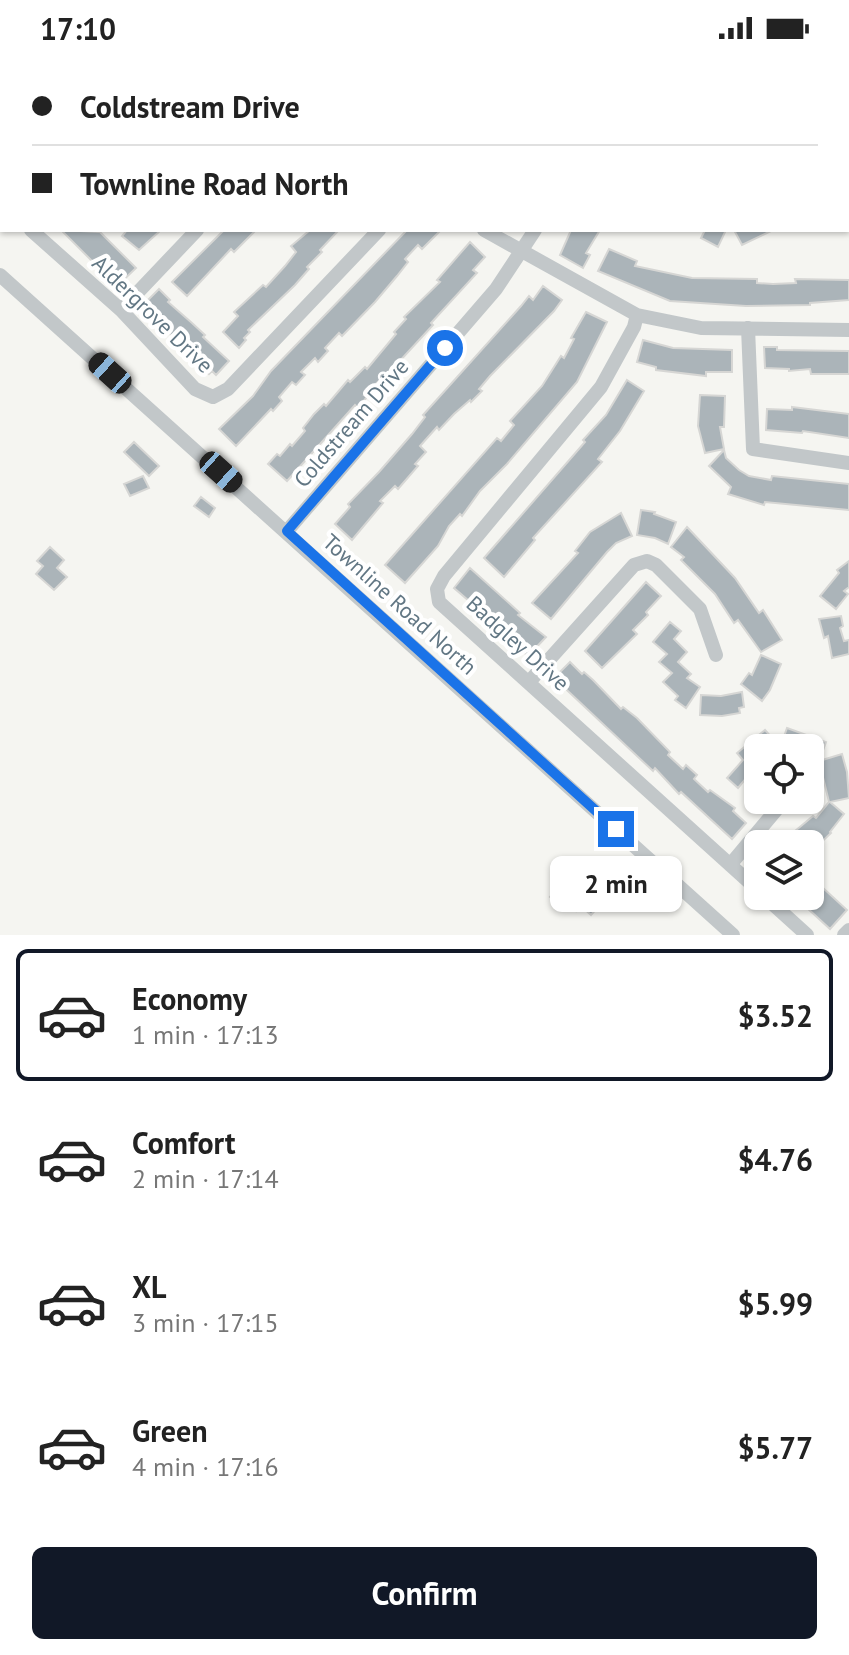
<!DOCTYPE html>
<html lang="en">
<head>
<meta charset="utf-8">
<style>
  body { margin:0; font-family:"PT Sans",sans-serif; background:#f6f6f6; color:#222; height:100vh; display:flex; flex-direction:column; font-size:30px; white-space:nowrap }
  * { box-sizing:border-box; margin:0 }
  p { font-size:26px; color:#767676 }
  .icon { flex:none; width:44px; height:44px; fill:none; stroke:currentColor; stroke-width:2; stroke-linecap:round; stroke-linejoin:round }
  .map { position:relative; height:879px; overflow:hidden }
  .side { display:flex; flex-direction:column; background:#fff; flex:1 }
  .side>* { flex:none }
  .hud { position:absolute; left:0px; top:0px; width:850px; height:176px; box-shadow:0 2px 6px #0004; display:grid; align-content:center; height:176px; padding:0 32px; background:#fff }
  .buttons { position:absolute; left:744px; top:678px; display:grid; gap:16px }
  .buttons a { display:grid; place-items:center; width:80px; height:80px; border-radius:12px; background:#fff; box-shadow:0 2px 6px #0004; font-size:40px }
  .end { position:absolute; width:36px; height:36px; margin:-18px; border:10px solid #1a73e8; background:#fff; box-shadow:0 0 0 4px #fff }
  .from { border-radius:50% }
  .bubble { position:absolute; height:56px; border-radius:12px; background:#fff; box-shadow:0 2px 6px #0004; font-size:26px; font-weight:700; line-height:56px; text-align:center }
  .car { position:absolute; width:24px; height:48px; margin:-24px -12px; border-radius:10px; box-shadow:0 0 6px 2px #0007; background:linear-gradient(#222 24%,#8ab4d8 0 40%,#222 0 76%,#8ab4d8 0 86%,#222 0) }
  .hud b { display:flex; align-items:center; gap:28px; height:76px; font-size:30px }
  .hud b+b { border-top:2px solid #e0e0e0 }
  .hud i { width:20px; height:20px; background:#222 }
  ul { padding:14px 0 0; list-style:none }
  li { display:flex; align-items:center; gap:24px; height:132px; margin:0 16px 12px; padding:0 16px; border:4px solid transparent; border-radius:12px }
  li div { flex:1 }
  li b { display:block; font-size:30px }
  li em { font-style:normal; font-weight:700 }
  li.selected { border-color:#111827 }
  li>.icon { width:72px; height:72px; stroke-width:1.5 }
  .primary-button { display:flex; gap:16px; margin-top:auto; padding:16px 32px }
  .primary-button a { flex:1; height:92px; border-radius:12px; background:#111827; color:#fff; font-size:32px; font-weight:700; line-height:92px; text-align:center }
  .status { display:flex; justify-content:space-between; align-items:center; height:56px; padding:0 40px; background:#fff; direction:ltr }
  .status svg { height:22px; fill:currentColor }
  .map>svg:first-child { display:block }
  .built { fill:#e6e6e5 }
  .building { fill:#abb4b9; stroke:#d6d6d4; stroke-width:2 }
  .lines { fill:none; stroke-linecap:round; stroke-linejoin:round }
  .minor { stroke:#c2c7c9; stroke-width:14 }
  .route { stroke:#1a73e8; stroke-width:10 }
  .labels { text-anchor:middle; stroke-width:8; stroke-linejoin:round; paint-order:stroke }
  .street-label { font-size:22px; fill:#627784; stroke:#fff }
</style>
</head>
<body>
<div class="status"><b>17:10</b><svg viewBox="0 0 49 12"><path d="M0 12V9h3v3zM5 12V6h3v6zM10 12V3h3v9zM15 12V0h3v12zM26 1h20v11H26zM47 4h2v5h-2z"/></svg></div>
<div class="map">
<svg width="849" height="879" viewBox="0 0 849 879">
  <rect width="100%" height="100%" fill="#f5f5f1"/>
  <path class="built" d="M 397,0 L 624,0 L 398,2 Z"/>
  <path class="building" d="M 61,174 L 100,176 L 136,212 L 117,230 Z
    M 127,174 L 161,174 L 139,194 L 122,180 Z
    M 224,174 L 256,174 L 234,196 L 231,193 L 187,240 L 172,226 Z
    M 310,174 L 339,174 L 320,194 L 322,196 L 307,211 L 309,213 L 295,229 L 248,274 L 250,276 L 244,282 L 246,284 L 239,292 L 223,276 L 238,260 L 234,256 L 263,229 L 266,231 L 285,210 L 296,196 L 291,190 Z
    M 407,174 L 441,174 L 422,193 L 418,189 L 405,203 L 408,206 L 397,220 L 375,246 L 342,280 L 339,277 L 325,292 L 328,295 L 318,306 L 315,302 L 301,316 L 305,319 L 296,329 L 292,326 L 279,341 L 282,345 L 273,355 L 271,353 L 236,390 L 219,373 L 253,340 L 271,315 Z
    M 571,174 L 600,174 L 586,197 L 590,199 L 583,212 L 560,199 Z
    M 705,174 L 726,174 L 718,191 L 701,182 Z
    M 734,174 L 773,174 L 742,189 Z
    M 470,186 L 485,201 L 473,214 L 477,217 L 431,267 L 433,269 L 397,308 L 364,339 L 367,341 L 358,352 L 355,349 L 287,425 L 268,408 L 277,398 L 280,400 L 290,388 L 292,390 L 305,375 L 303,372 L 314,358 L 324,348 L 326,350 L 348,324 L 350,326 L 365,311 L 367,313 L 396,278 L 394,276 L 406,263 L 404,261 L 440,226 L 437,224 Z
    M 609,193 L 637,205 L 635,210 L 692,222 L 757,223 L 757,227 L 773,228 L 796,227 L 795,223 L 849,224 L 849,244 L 810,247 L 810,249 L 746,250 L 670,245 L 598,215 Z
    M 543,230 L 562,244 L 554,255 L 490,320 L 479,333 L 482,335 L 471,346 L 470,344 L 454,358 L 439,374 L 437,371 L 420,390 L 426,396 L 415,408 L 418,410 L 398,433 L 395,430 L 380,445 L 383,447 L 352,484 L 335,468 L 350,451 L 348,448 L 379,416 L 412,378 L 425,361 L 423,359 L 521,250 L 529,240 L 533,244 Z
    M 159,233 L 170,244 L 168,246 L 192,267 L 205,279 L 203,281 L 229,305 L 216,319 L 212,315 L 209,318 L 179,286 L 140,252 Z
    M 586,256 L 607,266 L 577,326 L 507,408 L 480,435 L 462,460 L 460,458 L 449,470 L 438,490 L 405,527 L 385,509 L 497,382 L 501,385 L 514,369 L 510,365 L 542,330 L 561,300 L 564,302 L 574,283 L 571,282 Z
    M 643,284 L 673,292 L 732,294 L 732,316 L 706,316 L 706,320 L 656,314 L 656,311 L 637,306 Z
    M 764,291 L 777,291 L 777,294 L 849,295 L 849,318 L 811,318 L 810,313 L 789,315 L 789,313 L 765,312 Z
    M 627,324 L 644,335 L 620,375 L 598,403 L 602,406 L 533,482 L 535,484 L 504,521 L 484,502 L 585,386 L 583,384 L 606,359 Z
    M 700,339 L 725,340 L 724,371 L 720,371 L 724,393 L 705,397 L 698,370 Z
    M 792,351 L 849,358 L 849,382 L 803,375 L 802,377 L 766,374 L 767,353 L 792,354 Z
    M 134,386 L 159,410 L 149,420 L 124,396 Z
    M 724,394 L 726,402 L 739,414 L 749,420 L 771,424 L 772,420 L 849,428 L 849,454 L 765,446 L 764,449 L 728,438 L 731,431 L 709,410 Z
    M 143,420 L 149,432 L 130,440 L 124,428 Z
    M 201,441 L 215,452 L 209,461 L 194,450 Z
    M 641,454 L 655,456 L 654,458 L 676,466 L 668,488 L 655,482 L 637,479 Z
    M 621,457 L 632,480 L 616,487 L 607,496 L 551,563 L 532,547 L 578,497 L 575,495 L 590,476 Z
    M 687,471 L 735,522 L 759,557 L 763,554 L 782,584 L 761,596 L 738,564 L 734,567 L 715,538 L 681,504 L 684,501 L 671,491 Z
    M 50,491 L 64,504 L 57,512 L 67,521 L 54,534 L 36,518 L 43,510 L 37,505 Z
    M 849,505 L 849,531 L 844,535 L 848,538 L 836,553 L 820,540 L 839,517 L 837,514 Z
    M 470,512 L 520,557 L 518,559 L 546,581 L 528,600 L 517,590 L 519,588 L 454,532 Z
    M 646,526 L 661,540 L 646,556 L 648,559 L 633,574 L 637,578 L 602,612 L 585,595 Z
    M 841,560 L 843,570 L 840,572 L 844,585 L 849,584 L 849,598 L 832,602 L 828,580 L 824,582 L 819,563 Z
    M 670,566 L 681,575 L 674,583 L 687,596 L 678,606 L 691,618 L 687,622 L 700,631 L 686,652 L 675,644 L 678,640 L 663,626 L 672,617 L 659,606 L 667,598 L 653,586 Z
    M 761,599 L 781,608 L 770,634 L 762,645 L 741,628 L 749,617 L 752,619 Z
    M 570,606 L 582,618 L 584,616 L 593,624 L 621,653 L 623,651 L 637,662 L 670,696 L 668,699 L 683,713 L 686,709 L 697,719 L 694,723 L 708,736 L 710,734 L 735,752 L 733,755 L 746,767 L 732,783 L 681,736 L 679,738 L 655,712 L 653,715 L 554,622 Z
    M 742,636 L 744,651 L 739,652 L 740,657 L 722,660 L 700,659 L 701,639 L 721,640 Z
    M 787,672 L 826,686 L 819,705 L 810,702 L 810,692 L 788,692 L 781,689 Z
    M 765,674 L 781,692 L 758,692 L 758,708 L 738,732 L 727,722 L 743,704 L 737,697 Z
    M 842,698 L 847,716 L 849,742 L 830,746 L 844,758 L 830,776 L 831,777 L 810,797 L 810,788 L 797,788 L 789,780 L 813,760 L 816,762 L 829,746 L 819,705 Z
    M 810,820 L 847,854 L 830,873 L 794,840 L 810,840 Z
    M 566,823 L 598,851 L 591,859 L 580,849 L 576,855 L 565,845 L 561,850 L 550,841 Z"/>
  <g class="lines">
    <path class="minor" d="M 314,0 L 315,2
      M 0,1 L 1,0
      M 640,2 L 641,0
      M 820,2 L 822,0
      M 848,126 L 849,126
      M 0,147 L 2,148
      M 31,174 L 121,254 L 195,333 L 213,341 L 228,333 L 379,174
      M 484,174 L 637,259 L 701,272 L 849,274
      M 0,219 L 733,879
      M 121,254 L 197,174
      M 637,259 L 634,271 L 601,331 L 444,520 L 437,533 L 439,546 L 758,834
      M 748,272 L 753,393 L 849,407
      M 287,475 L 496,233 L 535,174
      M 529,626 L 634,509 L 647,505 L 656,509 L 700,553 L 716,599
      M 730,809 L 777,753 L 780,744
      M 764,840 L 807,879
      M 844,879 L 849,874"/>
  </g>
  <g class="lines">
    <path class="route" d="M 445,292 L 287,475 L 616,773"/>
  </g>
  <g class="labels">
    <g class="street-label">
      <text transform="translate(153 258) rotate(44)" y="8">Aldergrove Drive</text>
      <text transform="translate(351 367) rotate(-49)" y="8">Coldstream Drive</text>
      <text transform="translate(400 548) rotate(42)" y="8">Townline Road North</text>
      <text transform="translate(518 587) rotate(42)" y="8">Badgley Drive</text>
    </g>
  </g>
</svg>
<div class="buttons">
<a><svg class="icon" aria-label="locate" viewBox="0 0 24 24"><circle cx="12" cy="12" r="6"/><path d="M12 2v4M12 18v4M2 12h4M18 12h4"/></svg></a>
<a><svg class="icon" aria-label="layers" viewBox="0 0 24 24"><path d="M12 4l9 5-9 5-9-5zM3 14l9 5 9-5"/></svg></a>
</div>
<i class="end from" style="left:445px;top:292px"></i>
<i class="end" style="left:616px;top:773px"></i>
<div class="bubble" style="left:550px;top:800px;width:132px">2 min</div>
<i class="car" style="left:110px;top:317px;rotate:312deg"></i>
<i class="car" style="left:221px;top:416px;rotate:132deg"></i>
<div class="hud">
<b><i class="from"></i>Coldstream Drive</b>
<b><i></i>Townline Road North</b>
</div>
</div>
<section class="side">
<ul>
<li class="selected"><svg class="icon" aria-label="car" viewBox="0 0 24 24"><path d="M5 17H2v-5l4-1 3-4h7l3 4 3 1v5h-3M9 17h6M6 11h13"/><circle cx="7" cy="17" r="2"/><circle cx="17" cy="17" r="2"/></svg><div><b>Economy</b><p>1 min · 17:13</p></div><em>$3.52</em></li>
<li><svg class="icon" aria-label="car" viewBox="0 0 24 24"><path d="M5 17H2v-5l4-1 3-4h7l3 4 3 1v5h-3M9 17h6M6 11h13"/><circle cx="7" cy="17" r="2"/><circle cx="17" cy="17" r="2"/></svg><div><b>Comfort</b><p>2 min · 17:14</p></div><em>$4.76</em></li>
<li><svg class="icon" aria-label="car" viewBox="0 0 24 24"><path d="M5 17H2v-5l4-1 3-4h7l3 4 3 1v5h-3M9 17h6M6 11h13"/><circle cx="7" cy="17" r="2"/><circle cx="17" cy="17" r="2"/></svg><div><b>XL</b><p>3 min · 17:15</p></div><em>$5.99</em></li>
<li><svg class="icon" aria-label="car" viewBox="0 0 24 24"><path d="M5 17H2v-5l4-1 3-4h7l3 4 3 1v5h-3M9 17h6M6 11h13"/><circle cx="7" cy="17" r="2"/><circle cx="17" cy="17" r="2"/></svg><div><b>Green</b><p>4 min · 17:16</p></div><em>$5.77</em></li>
</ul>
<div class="primary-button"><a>Confirm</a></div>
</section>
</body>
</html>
